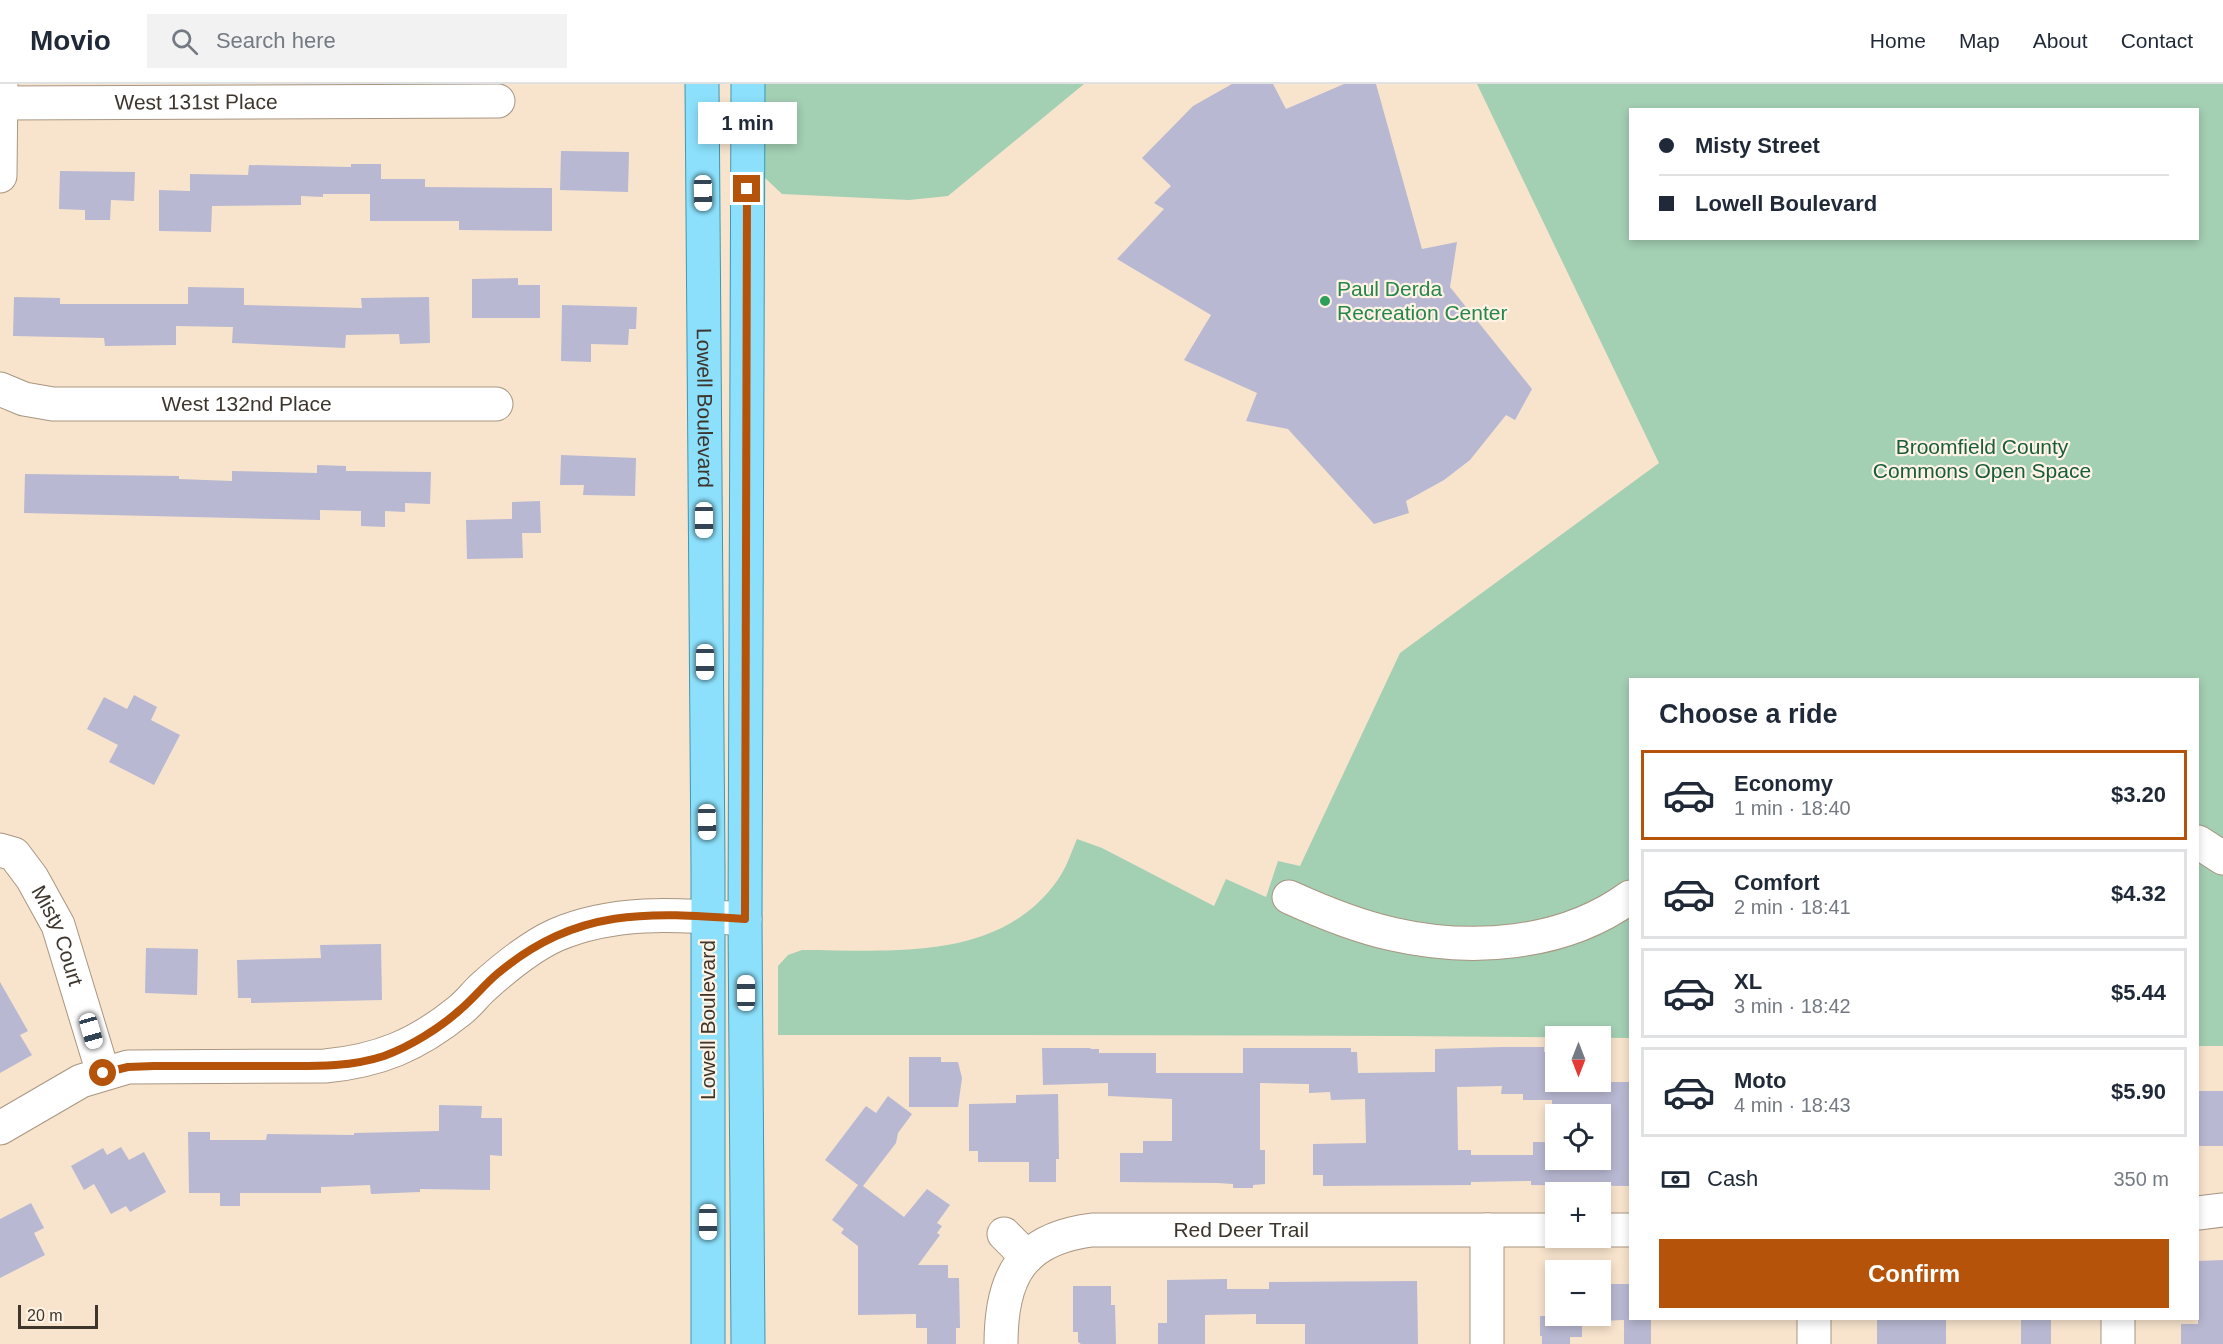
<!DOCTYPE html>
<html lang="en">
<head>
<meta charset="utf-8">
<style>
  body { margin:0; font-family:Helvetica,sans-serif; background:#f2f2f3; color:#1f2937; height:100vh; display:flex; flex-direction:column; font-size:22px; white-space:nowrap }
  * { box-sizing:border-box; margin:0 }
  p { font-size:20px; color:#747a83 }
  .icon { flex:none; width:33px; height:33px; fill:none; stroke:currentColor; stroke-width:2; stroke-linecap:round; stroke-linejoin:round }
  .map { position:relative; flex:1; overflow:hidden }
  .details { position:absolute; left:1629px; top:594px; width:570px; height:642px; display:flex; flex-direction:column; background:#fff; border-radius:0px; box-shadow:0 3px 9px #0003 }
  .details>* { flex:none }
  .guide { position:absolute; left:1629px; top:24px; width:570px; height:132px; border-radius:0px; box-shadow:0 3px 9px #0003; display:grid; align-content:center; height:132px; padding:0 30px; background:#fff }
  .needle { width:39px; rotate:180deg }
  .fabs { position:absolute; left:1545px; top:942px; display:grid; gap:12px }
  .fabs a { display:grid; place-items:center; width:66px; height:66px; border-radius:0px; background:#fff; box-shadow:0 3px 9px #0003; font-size:30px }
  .scale { position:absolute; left:18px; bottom:15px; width:80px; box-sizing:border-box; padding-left:6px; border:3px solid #3e362d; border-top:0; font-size:16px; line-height:21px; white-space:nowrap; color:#3e362d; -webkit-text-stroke:4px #fff3e5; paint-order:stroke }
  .end { position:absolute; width:27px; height:27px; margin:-14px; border:8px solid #b45309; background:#fff; box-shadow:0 0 0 3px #fff }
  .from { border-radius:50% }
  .bubble { position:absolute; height:42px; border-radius:0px; background:#fff; box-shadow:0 3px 9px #0003; font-size:20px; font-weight:700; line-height:42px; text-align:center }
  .car { position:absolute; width:18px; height:36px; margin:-18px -9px; border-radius:8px; box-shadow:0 0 4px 2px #0007; background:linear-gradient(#fff 24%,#345 0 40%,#fff 0 76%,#345 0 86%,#fff 0) }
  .guide b { display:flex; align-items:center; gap:21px; height:57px; font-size:22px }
  .guide b+b { border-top:2px solid #e0e1e3 }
  .guide i { width:15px; height:15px; background:#1f2937 }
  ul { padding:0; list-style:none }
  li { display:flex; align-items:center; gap:18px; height:90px; margin:0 12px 9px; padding:0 18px; border:3px solid #e0e1e3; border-radius:0px }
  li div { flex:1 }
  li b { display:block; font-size:22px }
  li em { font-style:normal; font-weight:700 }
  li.on { border-color:#b45309 }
  li>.icon { width:54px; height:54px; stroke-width:1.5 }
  h2 { padding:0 30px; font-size:27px; line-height:72px }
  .pay { display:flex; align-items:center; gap:15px; height:66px; padding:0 30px; font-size:22px }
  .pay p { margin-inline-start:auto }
  .action { display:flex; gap:12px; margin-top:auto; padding:12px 30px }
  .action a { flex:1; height:69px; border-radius:0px; background:#b45309; color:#fff; font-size:24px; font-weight:700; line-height:69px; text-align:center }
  header { display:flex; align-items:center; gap:36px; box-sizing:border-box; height:84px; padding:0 30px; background:#fff; border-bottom:2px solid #e0e1e3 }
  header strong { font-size:28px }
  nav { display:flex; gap:33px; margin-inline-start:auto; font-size:21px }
  .search { width:420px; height:54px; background:#f2f2f3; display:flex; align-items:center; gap:15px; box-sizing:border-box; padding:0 21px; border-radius:0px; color:#747a83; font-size:22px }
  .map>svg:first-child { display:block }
  .green { fill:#a3cfb3; fill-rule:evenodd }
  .building { fill:#b8b8d2; fill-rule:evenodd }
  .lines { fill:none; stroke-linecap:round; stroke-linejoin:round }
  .minor-casing { stroke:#a89681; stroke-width:35 }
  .major-casing { stroke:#3f97b2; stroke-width:35 }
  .minor { stroke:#fff; stroke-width:33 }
  .major { stroke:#8ce0fb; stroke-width:33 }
  .route { stroke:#b45309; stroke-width:8 }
  .leisure-dot { fill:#2e9e5b; stroke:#fff3e5; stroke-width:2 }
  .labels { text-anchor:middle; stroke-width:4.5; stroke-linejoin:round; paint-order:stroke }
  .street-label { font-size:21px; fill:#3e362d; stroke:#fff3e5 }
  .leisure-label { font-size:21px; fill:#27864d; stroke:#fff3e5; text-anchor:start }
  .park-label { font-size:21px; fill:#185d3b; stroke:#fff3e5 }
</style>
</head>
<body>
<header>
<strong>Movio</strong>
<div class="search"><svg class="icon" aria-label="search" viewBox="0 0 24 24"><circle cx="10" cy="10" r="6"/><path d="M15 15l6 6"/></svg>Search here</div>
<nav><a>Home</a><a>Map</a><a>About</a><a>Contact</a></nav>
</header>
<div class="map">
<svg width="2223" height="1260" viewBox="0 0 2223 1260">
  <rect width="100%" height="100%" fill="#f8e4cd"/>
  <path class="green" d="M 763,0 L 1084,0 L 948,112 L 909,116 L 782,110 L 763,92 Z
    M 1477,0 L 2223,0 L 2223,962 L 2198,962 L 2198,596 L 1630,596 L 1630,954 C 1351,951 1061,951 778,951 L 778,882 L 788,871 L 802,866 C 891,866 998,879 1057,797 C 1066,785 1071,769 1077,755 L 1102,764 L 1214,822 L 1226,795 L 1266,813 L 1278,777 L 1300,782 L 1400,569 L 1659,379 ZM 1630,26 L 2198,26 L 2198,154 L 1630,154 Z"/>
  <path class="building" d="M 1232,0 L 1273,0 L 1286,25 L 1344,0 L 1376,0 L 1422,165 L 1457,158 L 1450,203 L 1532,305 L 1515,336 L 1506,331 L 1470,376 L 1444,396 L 1406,417 L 1409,429 L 1374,440 L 1288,345 L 1246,337 L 1257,309 L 1184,276 L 1211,231 L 1117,175 L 1164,125 L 1154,119 L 1171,102 L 1142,74 L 1193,22 Z
    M 561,67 L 629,68 L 628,108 L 560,106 Z
    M 351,80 L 381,80 L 381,95 L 425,95 L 425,103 L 552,104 L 552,147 L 459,146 L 459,137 L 370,137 L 370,110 L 323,110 L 323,113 L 301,112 L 301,121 L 212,122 L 211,148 L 159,147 L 159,106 L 190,107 L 190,90 L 248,91 L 249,81 L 351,83 Z
    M 60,87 L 135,88 L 134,117 L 111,116 L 110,136 L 85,136 L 85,126 L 59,125 Z
    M 518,194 L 518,201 L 540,201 L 540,234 L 472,234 L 472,195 Z
    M 188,203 L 244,204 L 244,221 L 362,224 L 361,214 L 429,213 L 430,259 L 400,260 L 399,250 L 346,251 L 345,264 L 232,259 L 233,243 L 176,242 L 176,261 L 105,262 L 104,254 L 13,252 L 14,213 L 60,214 L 60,220 L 188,220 Z
    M 562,221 L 637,223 L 636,245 L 629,245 L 628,261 L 591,260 L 591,278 L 561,277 Z
    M 561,371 L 636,374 L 635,412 L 583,411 L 584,401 L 560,401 Z
    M 317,381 L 346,382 L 346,387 L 431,388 L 430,420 L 405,419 L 405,428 L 385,427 L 385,443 L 361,442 L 361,427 L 320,426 L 320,436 L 24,429 L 25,390 L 179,392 L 179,395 L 232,397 L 232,387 L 317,389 Z
    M 540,417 L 541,449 L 522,449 L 523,474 L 467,475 L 466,436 L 512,435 L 512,418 Z
    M 134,611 L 157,623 L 151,636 L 180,651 L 154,701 L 109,678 L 118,661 L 87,645 L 104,613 L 127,625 Z
    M 381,860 L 382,916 L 251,919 L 251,914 L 238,914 L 237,876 L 321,874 L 320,861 Z
    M 146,864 L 198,865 L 197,911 L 145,909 Z
    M 0,898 L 28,947 L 20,951 L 32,971 L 0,989 Z
    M 1502,963 L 1544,963 L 1544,968 L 1549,968 L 1548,990 L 1556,990 L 1556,998 L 1630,998 L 1630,1102 L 1531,1101 L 1531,1097 L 1471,1098 L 1471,1101 L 1323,1102 L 1323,1091 L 1313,1091 L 1313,1060 L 1366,1059 L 1365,1015 L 1331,1016 L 1330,1008 L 1309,1009 L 1309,1000 L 1260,999 L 1260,1066 L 1265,1066 L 1265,1100 L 1253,1101 L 1253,1104 L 1233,1104 L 1233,1100 L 1218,1099 L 1120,1098 L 1120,1069 L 1143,1069 L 1143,1057 L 1172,1057 L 1172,1015 L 1108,1012 L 1108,999 L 1043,1001 L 1042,964 L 1090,964 L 1091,965 L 1099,965 L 1099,969 L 1156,969 L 1156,989 L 1243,989 L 1243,964 L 1351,964 L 1351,968 L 1357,968 L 1358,989 L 1435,988 L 1435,965 ZM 1502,1002 L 1501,1010 L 1523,1010 L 1523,1016 L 1552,1016 L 1552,1030 L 1605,1030 L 1606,1076 L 1556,1076 L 1556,1058 L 1533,1058 L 1533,1071 L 1471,1071 L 1471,1066 L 1458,1066 L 1457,1003 Z
    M 909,973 L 941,973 L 941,978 L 958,978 L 962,994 L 958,1023 L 909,1023 Z
    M 2198,1007 L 2223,1007 L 2223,1062 L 2198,1062 Z
    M 1058,1010 L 1059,1075 L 1056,1075 L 1056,1098 L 1029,1098 L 1029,1078 L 978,1078 L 978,1067 L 969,1067 L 969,1020 L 1016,1019 L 1016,1011 Z
    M 888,1012 L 912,1030 L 898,1049 L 896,1059 L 863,1102 L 904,1133 L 927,1105 L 950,1121 L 937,1139 L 942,1142 L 937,1149 L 940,1151 L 918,1181 L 948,1181 L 948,1194 L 959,1194 L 960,1244 L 956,1244 L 956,1260 L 927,1260 L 927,1244 L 916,1244 L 916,1230 L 858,1231 L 858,1162 L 841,1149 L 844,1145 L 832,1136 L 858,1101 L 825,1076 L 866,1022 L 876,1029 Z
    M 439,1021 L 482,1022 L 481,1034 L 502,1034 L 502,1072 L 490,1071 L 490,1106 L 420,1105 L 420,1108 L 371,1110 L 370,1101 L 321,1103 L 321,1109 L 240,1109 L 240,1122 L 220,1122 L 220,1109 L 189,1109 L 188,1048 L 210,1048 L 210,1056 L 266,1056 L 267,1050 L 354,1051 L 354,1049 L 439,1047 Z
    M 121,1063 L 129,1076 L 144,1068 L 166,1108 L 130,1128 L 126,1122 L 111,1130 L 94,1100 L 84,1106 L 71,1082 L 103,1064 L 107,1071 Z
    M 31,1119 L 44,1144 L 34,1149 L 45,1171 L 0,1194 L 0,1135 Z
    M 2223,1176 L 2223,1260 L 2181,1260 L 2181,1240 L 2198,1240 L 2198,1177 Z
    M 1227,1195 L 1227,1205 L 1269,1205 L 1269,1198 L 1417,1197 L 1418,1260 L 1305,1260 L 1305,1240 L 1256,1240 L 1256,1230 L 1205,1231 L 1205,1260 L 1158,1260 L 1158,1239 L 1167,1239 L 1167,1196 Z
    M 1600,1200 L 1630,1200 L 1630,1234 L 1651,1234 L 1651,1260 L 1624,1260 L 1624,1236 L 1601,1237 Z
    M 1073,1202 L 1111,1202 L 1111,1221 L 1115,1221 L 1116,1260 L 1081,1260 L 1078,1258 L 1078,1248 L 1073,1248 Z
    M 1540,1232 L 1582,1232 L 1582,1253 L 1570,1253 L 1570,1260 L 1542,1260 L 1542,1252 L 1540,1252 Z
    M 1877,1234 L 1946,1234 L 1946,1260 L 1877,1260 Z
    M 2021,1234 L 2051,1234 L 2051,1260 L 2021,1260 Z"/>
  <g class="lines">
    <g class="minor-casing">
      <g id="minor">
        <path id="s1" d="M 1,19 L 498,17"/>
        <path d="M 0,92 L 1,0"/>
        <path id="s2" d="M 0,305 L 24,315 L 53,320 L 496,320"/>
        <path d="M 2198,758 L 2223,774"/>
        <path id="s3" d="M 0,766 L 14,770 L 32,794 L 58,841 L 103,989"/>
        <path d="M 1289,813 C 1322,828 1356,842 1392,850 C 1471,868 1563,862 1630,813"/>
        <path d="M 0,1044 L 81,997 L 128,983 L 325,982 C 379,977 417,961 459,927 C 467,921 474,912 481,905 C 503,885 529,863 556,851 C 616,825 682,831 745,835"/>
        <path d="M 2198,1129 L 2223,1126"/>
        <path d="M 1600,1146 L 1630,1146"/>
        <path d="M 1004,1150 L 1027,1173"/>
        <path d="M 1814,1234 L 1814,1260"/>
        <path id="s4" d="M 1001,1260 C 1001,1193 1021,1155 1092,1146 L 1556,1146"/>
        <path d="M 1487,1260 L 1487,1146"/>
        <path d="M 2118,1260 L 2118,1234"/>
      </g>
    </g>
    <g class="major-casing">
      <g id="major">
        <path id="s5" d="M 702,0 L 708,783 L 708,1260"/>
        <path d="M 748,0 L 745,835 L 748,1260"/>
      </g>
    </g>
    <use href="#minor" class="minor"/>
    <use href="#major" class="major"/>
  </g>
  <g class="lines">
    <path class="route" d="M 103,989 L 128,983 L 154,982 C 193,982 233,982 272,982 C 309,982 348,984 384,972 C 411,962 440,944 461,925 C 474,914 484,901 497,890 C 577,823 648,828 745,835 L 747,105"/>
  </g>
  <circle class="leisure-dot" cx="1325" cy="217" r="6"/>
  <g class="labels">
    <g class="street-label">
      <text dy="7" stroke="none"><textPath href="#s1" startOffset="195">West 131st Place</textPath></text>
      <text dy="7" stroke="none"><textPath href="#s2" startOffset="249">West 132nd Place</textPath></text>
      <text dy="7" stroke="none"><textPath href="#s5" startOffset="324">Lowell Boulevard</textPath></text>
      <text dy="7" stroke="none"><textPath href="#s3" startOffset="108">Misty Court</textPath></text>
      <text transform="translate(708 936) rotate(-90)" y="7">Lowell Boulevard</text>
      <text dy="7" stroke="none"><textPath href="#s4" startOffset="314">Red Deer Trail</textPath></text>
    </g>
    <g class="leisure-label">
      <text x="1337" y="212">Paul Derda<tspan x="1337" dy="24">Recreation Center</tspan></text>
    </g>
    <g class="park-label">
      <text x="1982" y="370">Broomfield County<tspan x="1982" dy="24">Commons Open Space</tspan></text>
    </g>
  </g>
</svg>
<div class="fabs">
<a><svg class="needle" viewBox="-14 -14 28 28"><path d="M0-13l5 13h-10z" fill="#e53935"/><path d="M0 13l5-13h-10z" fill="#747a83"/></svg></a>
<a><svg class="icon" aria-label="locate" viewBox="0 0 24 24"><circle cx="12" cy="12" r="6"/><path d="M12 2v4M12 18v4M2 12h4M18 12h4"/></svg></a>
<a>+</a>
<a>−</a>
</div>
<div class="scale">20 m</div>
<i class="end from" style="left:103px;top:989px"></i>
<i class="end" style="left:747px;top:105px"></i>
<div class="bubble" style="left:698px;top:18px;width:99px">1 min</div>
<i class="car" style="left:703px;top:109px;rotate:179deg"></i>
<i class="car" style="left:704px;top:436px;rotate:180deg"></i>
<i class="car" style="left:705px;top:578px;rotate:180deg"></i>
<i class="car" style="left:707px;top:738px;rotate:179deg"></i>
<i class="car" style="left:746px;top:909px;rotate:0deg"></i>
<i class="car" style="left:91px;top:947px;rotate:164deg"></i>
<i class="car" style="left:708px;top:1138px;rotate:180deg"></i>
<div class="guide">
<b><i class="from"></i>Misty Street</b>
<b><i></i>Lowell Boulevard</b>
</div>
<section class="details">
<h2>Choose a ride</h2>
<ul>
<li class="on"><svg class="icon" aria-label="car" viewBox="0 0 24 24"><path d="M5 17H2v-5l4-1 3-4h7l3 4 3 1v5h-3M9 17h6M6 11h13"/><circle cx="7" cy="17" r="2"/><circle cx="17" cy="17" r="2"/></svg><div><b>Economy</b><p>1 min · 18:40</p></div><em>$3.20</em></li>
<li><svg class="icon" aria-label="car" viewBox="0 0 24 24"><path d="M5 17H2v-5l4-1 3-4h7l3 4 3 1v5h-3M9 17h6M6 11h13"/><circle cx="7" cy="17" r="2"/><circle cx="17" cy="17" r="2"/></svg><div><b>Comfort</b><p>2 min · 18:41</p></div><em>$4.32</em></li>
<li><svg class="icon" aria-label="car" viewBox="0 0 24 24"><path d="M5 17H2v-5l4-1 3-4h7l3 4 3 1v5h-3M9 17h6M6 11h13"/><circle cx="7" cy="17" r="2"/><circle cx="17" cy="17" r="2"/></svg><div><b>XL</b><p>3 min · 18:42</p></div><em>$5.44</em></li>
<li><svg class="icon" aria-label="car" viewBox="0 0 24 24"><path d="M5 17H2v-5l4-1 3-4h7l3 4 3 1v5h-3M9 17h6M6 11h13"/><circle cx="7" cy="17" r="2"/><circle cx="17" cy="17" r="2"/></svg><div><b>Moto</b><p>4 min · 18:43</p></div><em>$5.90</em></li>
</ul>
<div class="pay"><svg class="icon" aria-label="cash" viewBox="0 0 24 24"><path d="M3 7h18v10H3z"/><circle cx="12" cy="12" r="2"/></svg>Cash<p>350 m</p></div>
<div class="action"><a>Confirm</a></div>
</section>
</div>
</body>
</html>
